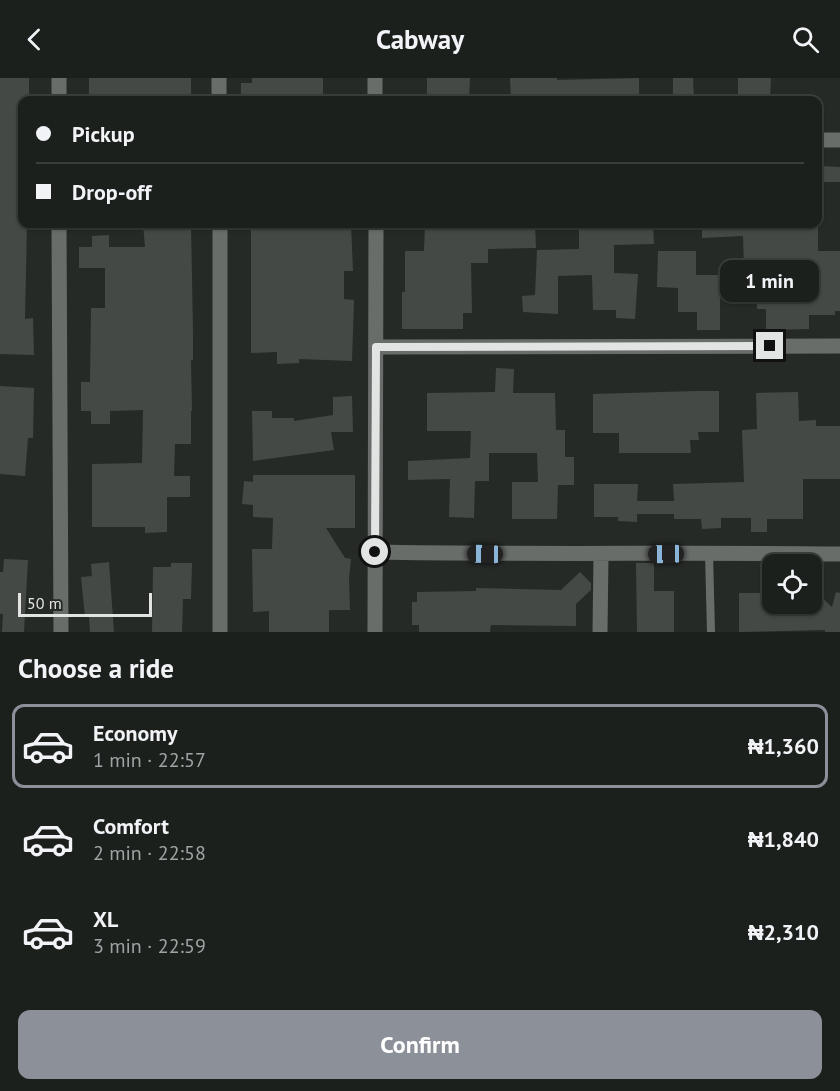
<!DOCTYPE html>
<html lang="en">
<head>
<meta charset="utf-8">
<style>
  body { margin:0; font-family:"PT Sans",sans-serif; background:#292d2a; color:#f1f3f6; height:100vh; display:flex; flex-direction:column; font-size:22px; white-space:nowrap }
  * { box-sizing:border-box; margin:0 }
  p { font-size:20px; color:#a0a3a4 }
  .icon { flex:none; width:33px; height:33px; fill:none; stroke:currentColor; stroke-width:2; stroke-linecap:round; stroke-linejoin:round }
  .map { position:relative; height:554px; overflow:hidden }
  .details { display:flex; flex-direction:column; background:#1c201d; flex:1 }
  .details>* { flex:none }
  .hud { position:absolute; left:18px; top:18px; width:804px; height:132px; border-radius:12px; box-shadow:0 2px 4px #0004,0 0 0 2px #3a3e3b; display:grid; align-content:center; height:132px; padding:0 18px; background:#1c201d }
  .tools { position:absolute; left:762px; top:476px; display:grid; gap:12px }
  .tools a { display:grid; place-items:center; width:60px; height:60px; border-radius:12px; background:#1c201d; box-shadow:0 2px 4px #0004,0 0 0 2px #3a3e3b; font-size:30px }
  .scale { position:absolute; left:18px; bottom:15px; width:134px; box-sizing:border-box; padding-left:6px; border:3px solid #e1e4e2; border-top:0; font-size:16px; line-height:21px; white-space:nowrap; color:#e1e4e2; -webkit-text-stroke:4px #262a27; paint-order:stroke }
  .end { position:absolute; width:27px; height:27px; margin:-14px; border:8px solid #e1e4e2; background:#111; box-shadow:0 0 0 3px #111 }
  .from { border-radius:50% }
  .bubble { position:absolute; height:42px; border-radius:12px; background:#1c201d; box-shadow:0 2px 4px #0004,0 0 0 2px #3a3e3b; font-size:20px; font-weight:800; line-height:42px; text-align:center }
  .car { position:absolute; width:18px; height:36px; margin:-18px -9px; border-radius:8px; box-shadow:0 0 4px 2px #0007; background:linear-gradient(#222 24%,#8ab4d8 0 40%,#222 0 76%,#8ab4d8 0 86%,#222 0) }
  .hud b { display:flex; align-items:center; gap:21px; height:57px; font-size:22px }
  .hud b+b { border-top:2px solid #3a3e3b }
  .hud i { width:15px; height:15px; background:#f1f3f6 }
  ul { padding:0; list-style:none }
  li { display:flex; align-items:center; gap:18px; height:84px; margin:0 12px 9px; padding:0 6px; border:3px solid transparent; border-radius:12px }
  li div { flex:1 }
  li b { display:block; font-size:22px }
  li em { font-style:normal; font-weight:800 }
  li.active { border-color:#8c9099 }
  li>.icon { width:54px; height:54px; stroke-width:1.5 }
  h2 { padding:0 18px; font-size:27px; line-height:72px }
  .action { display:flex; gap:12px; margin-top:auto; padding:12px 18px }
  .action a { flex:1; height:69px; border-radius:12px; background:#8c9099; color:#fff; font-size:24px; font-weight:800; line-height:69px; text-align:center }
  header { display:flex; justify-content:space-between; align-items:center; height:78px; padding:0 18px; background:#1c201d; font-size:27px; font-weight:800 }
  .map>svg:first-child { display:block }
  .building { fill:#454945 }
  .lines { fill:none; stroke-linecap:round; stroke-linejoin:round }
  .lane { stroke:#696d6a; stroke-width:8 }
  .street { stroke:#696d6a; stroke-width:15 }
  .route { stroke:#e1e4e2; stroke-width:8 }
</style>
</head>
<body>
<header><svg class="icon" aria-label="back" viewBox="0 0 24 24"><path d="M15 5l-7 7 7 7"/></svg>Cabway<svg class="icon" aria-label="search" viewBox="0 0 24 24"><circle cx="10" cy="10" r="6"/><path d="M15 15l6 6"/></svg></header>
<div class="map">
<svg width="840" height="554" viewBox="0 0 840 554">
  <rect width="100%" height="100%" fill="#262a27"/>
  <path class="building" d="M 0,0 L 29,0 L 29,22 L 22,22 L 22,146 L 27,146 L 25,241 L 33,240 L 34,277 L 0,276 Z
    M 89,0 L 191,0 L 191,22 L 89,22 Z
    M 252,0 L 323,0 L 323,17 L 293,16 L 293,22 L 241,22 L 241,5 L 252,5 Z
    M 427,0 L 470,0 L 469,22 L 427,22 Z
    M 510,0 L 557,0 L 557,2 L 639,0 L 639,22 L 511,22 Z
    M 673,0 L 693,0 L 694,22 L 673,22 Z
    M 738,0 L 771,0 L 770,22 L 738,22 Z
    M 819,88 L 840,89 L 840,104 L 819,104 Z
    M 143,146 L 191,146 L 193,254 L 193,282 L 191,282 L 192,333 L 191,333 L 191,366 L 175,366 L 174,398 L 190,398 L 190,419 L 167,419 L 167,454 L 145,455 L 145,449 L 92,449 L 92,386 L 142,385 L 143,332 L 110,333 L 110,346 L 91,346 L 91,333 L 81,333 L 81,304 L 90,304 L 91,230 L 105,230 L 105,190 L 79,190 L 79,169 L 92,169 L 92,158 L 109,157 L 109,169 L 145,169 Z
    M 251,146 L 351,146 L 353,193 L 344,193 L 344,221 L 354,222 L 352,283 L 299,281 L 299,285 L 277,286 L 277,274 L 251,275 Z
    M 425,146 L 472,146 L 472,148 L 535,147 L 536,170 L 488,171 L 488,185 L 471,185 L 472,235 L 463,235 L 463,251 L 402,251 L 402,214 L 405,214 L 405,173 L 424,173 Z
    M 595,146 L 653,146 L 654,166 L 614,167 L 614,195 L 638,196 L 635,241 L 616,240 L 616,232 L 593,232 L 592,197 L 558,198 L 558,236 L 523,234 L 522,218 L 535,217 L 537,172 L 579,171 L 579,148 L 595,148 Z
    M 702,146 L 802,146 L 802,149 L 818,149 L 818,173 L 840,173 L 840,233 L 835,233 L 835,237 L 809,237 L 809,251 L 766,252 L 766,231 L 757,231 L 756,190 L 744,190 L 743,158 L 702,160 Z
    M 658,173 L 696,173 L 696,197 L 720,197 L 720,252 L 697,252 L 697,234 L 678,234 L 678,210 L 657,209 Z
    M 496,290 L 514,291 L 513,315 L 555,315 L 556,352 L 565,352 L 565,379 L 574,379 L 574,407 L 558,407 L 557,441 L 512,441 L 512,404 L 538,404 L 537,375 L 489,375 L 489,403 L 475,403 L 474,440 L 449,439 L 450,401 L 408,402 L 408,383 L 470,380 L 471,353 L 427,353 L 427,315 L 495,314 Z
    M 0,308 L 34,310 L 33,360 L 28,360 L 25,398 L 0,396 Z
    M 697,313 L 719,313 L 719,354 L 698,354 L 699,362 L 690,362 L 691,375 L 619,375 L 619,355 L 593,355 L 593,316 Z
    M 798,314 L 799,343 L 816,342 L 816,348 L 840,348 L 840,401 L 803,401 L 803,441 L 767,441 L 767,454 L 751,454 L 751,440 L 721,440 L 721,450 L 702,451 L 701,441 L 674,441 L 674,436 L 637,436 L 637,444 L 618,443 L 618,439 L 594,439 L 594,406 L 638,406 L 637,423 L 674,423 L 673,406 L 744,404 L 742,352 L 757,351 L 756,315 Z
    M 352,318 L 353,354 L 331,354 L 334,372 L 253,383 L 252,333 L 272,333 L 272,340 L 294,340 L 294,343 L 333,337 L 333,319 Z
    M 253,397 L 355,397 L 355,450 L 326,450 L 345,480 L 351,481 L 349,501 L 350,532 L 329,532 L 329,554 L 269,554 L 269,533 L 253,534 L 252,471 L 272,471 L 273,440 L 253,439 L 253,427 L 242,426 L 244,403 L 253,404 Z
    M 4,481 L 28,482 L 24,554 L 2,554 L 3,536 L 0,536 L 0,494 L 3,494 Z
    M 109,484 L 114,554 L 90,554 L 89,539 L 85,539 L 81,499 L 92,498 L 91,486 Z
    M 171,485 L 192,485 L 191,521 L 183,521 L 182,554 L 152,554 L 153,489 L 171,489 Z
    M 636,485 L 654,485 L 654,513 L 674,513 L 674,554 L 637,554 Z
    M 580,494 L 591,505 L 591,512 L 576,526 L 576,548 L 491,547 L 490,554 L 419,554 L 419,547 L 412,547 L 412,524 L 417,524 L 417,514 L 476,513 L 476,510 L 561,512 Z
    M 836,514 L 840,515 L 840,554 L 825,554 L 825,552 L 739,554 L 739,515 L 772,515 L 772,525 L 812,525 L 819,517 L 832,529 Z"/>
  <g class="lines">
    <path class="lane" d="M 709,475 L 711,554"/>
    <path class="street" d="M 59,0 L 59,22
      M 219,0 L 219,22
      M 375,0 L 375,22
      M 818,62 L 840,62
      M 59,146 L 61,554
      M 220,146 L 220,554
      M 376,269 L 840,268
      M 375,474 C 530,477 685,474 840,476
      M 375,554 L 376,146
      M 600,554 L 601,477"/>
  </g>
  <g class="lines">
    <path class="route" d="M 375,474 L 376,269 L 770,268"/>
  </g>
</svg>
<div class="tools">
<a><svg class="icon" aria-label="locate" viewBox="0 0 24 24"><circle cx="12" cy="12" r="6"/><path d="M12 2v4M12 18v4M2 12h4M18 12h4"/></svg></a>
</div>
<div class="scale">50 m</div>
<i class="end from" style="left:375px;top:474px"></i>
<i class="end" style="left:770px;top:268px"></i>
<div class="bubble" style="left:720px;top:182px;width:99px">1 min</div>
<i class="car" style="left:485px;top:476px;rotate:271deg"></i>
<i class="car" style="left:666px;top:476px;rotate:269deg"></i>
<div class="hud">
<b><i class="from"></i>Pickup</b>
<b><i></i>Drop-off</b>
</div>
</div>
<section class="details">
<h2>Choose a ride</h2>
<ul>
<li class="active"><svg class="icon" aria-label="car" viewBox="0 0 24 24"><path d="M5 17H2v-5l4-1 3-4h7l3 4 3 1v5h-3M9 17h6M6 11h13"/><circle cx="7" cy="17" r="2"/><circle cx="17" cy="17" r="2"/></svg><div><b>Economy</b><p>1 min · 22:57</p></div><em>₦1,360</em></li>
<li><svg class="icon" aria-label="car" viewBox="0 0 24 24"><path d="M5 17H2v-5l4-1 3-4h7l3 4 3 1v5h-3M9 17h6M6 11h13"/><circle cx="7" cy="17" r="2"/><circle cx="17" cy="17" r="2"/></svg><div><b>Comfort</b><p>2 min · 22:58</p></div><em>₦1,840</em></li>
<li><svg class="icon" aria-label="car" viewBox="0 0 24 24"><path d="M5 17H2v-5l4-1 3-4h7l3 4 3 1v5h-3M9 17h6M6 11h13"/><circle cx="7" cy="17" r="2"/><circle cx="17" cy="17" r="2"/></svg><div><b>XL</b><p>3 min · 22:59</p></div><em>₦2,310</em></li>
</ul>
<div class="action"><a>Confirm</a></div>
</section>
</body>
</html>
